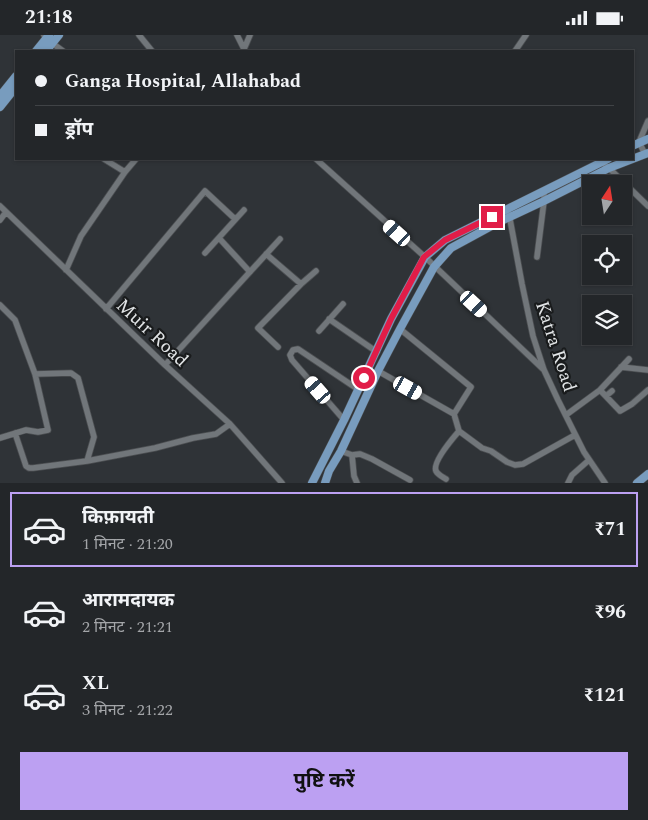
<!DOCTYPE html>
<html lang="hi">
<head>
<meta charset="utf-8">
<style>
  body { margin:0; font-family:Spectral,"Noto Sans Devanagari",serif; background:#2b2e31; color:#f1f3f6; height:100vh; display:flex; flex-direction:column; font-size:19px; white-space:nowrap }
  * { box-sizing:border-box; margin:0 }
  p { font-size:16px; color:#a3a5a8 }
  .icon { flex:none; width:28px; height:28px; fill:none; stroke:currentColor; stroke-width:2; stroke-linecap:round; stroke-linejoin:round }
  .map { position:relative; height:448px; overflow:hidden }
  .details { display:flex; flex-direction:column; background:#232629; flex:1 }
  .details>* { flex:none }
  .top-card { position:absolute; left:15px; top:15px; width:619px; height:110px; border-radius:0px; box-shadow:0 1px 4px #0004,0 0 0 1px #404346; display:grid; align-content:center; height:110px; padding:0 20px; background:#232629 }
  .needle { width:32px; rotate:12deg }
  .buttons { position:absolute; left:582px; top:140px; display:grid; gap:10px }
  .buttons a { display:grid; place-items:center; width:50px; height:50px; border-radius:0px; background:#232629; box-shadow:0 1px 4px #0004,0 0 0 1px #404346; font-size:25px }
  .end { position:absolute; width:22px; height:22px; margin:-11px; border:6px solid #e11d48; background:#fff; box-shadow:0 0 0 2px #fff }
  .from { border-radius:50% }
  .car { position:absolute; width:15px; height:30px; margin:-15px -8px; border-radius:6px; box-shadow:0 0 4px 1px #0007; background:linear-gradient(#fff 24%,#345 0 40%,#fff 0 76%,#345 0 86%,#fff 0) }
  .top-card b { display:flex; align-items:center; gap:18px; height:48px; font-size:19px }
  .top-card b+b { border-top:1px solid #404346 }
  .top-card i { width:12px; height:12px; background:#f1f3f6 }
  ul { padding:9px 0 0; list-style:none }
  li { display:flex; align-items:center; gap:15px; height:75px; margin:0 10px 8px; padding:0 10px; border:2px solid transparent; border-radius:0px }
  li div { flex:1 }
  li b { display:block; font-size:19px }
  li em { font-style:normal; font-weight:700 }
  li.selected { border-color:#bca0f2 }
  li>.icon { width:45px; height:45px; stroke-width:1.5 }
  .cta { display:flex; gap:10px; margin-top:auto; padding:10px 20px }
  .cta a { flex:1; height:58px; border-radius:0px; background:#bca0f2; color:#111; font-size:20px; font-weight:700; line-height:58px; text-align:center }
  .status { display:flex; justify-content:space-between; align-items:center; height:35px; padding:0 25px; background:#232629; direction:ltr }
  .status svg { height:14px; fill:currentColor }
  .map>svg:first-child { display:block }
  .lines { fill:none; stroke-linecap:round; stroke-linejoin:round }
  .minor-casing { stroke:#4c4f52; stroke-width:7 }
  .major-casing { stroke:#4c4f52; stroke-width:9 }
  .minor { stroke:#71767a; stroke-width:5.5 }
  .major { stroke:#789cbe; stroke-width:8 }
  .route { stroke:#e11d48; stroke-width:6 }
  .labels { text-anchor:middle; stroke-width:4.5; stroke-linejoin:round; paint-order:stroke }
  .street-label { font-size:19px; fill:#e1e4e6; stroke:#191b1c }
</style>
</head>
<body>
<div class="status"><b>21:18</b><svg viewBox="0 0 49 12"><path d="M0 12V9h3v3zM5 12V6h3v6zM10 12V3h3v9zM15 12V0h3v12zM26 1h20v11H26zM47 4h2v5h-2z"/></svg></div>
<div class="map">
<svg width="648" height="448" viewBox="0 0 648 448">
  <rect width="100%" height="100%" fill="#2f3337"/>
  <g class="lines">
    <g class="minor-casing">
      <path id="minor" d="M 44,0 L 52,8 L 63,16
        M 139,0 L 152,16
        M 237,0 L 245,16
        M 244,14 L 250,0
        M 515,16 L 526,0
        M 645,119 L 639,107 L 648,86
        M 104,124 L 125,137
        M 316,124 L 425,222 L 544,335
        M 598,124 L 613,137 L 648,171
        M 0,171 L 165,330 L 230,389 L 282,448
        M 509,179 L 522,249 L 533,301 L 544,335 L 558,365 L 584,417 L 605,448
        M 0,185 L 6,177
        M 219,203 L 250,237
        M 205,218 L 244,175
        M 266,219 L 301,249 L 258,293 L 278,312
        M 537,222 L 544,166 L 544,156
        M 66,235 L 81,201 L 125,137 L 136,124
        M 301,249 L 316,236
        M 0,270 L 15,285 L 35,339 L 48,395 L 38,397 L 26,395 L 0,403
        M 106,274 L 205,156 L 235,184
        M 329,284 L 377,317
        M 319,296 L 343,269
        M 165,330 L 280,204
        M 621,332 L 648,335
        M 378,336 L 454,379 L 471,352 L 400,294
        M 35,339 L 71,338 L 78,343 L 94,402 L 87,426
        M 600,355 L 620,376 L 632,369 L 648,355
        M 606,361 L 612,356
        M 454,379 L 459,396 L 482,413 L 491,416 L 507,427 L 515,430 L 523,429 L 575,400
        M 566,380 L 600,355 L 629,324
        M 344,385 L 292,325 L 290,320 L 293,315 L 298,314 L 359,355
        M 15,398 L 26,431 L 29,433 L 33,433 L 87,426 L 155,413 L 193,403 L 216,399 L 230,389
        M 341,416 L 352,420 L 360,419 L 372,424 L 410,445
        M 352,420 L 354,441 L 357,448
        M 446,444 C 443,442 438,440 436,436 C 432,427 453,403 459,396
        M 568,448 L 572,440 L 589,425"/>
    </g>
    <g class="major-casing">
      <path id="major" d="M 36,16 L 49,0
        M 46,16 L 59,0
        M 0,61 L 16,41
        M 0,72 L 16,52
        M 632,111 L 648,104
        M 312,448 L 344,385 L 391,284 L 425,222 L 445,205 L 608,124
        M 325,448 L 329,436 L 341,416 L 378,336 L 400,294 L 434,232 L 451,213 L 497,188 L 544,166 L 609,133 L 648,118
        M 637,448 L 648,439"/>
    </g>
    <use href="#minor" class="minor"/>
    <use href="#major" class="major"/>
  </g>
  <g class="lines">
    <path class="route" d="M 364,343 L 391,284 L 424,222 L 445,205 L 492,182"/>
  </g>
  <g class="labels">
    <g class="street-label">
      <text transform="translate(153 297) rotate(43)" y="7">Muir Road</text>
      <text transform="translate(557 311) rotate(72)" y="7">Katra Road</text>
    </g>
  </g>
</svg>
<div class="buttons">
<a><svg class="needle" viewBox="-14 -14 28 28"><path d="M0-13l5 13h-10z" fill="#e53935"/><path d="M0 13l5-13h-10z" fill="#a3a5a8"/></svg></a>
<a><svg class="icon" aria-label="locate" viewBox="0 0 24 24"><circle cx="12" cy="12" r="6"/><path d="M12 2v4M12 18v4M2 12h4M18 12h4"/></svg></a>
<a><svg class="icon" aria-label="layers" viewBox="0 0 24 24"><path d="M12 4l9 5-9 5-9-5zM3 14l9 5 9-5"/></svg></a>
</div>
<i class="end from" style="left:364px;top:343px"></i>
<i class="end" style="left:492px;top:182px"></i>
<i class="car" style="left:397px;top:198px;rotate:312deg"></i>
<i class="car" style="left:474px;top:269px;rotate:133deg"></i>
<i class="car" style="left:408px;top:353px;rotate:119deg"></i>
<i class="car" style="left:318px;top:355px;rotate:319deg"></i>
<div class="top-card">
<b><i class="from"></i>Ganga Hospital, Allahabad</b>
<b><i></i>ड्रॉप</b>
</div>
</div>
<section class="details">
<ul>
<li class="selected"><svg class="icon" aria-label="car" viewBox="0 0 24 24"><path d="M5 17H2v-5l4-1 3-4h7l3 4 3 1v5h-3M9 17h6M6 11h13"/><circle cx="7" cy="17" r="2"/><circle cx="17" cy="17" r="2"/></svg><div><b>किफ़ायती</b><p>1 मिनट · 21:20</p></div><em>₹71</em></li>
<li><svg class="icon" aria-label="car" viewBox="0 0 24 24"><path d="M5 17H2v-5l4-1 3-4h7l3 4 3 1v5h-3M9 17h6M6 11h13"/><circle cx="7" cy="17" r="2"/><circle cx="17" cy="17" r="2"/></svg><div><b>आरामदायक</b><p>2 मिनट · 21:21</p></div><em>₹96</em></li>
<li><svg class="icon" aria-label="car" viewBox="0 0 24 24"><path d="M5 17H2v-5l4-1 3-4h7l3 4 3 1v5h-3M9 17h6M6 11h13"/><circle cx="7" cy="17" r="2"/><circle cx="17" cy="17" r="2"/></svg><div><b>XL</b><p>3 मिनट · 21:22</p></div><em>₹121</em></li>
</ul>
<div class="cta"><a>पुष्टि करें</a></div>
</section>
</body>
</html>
